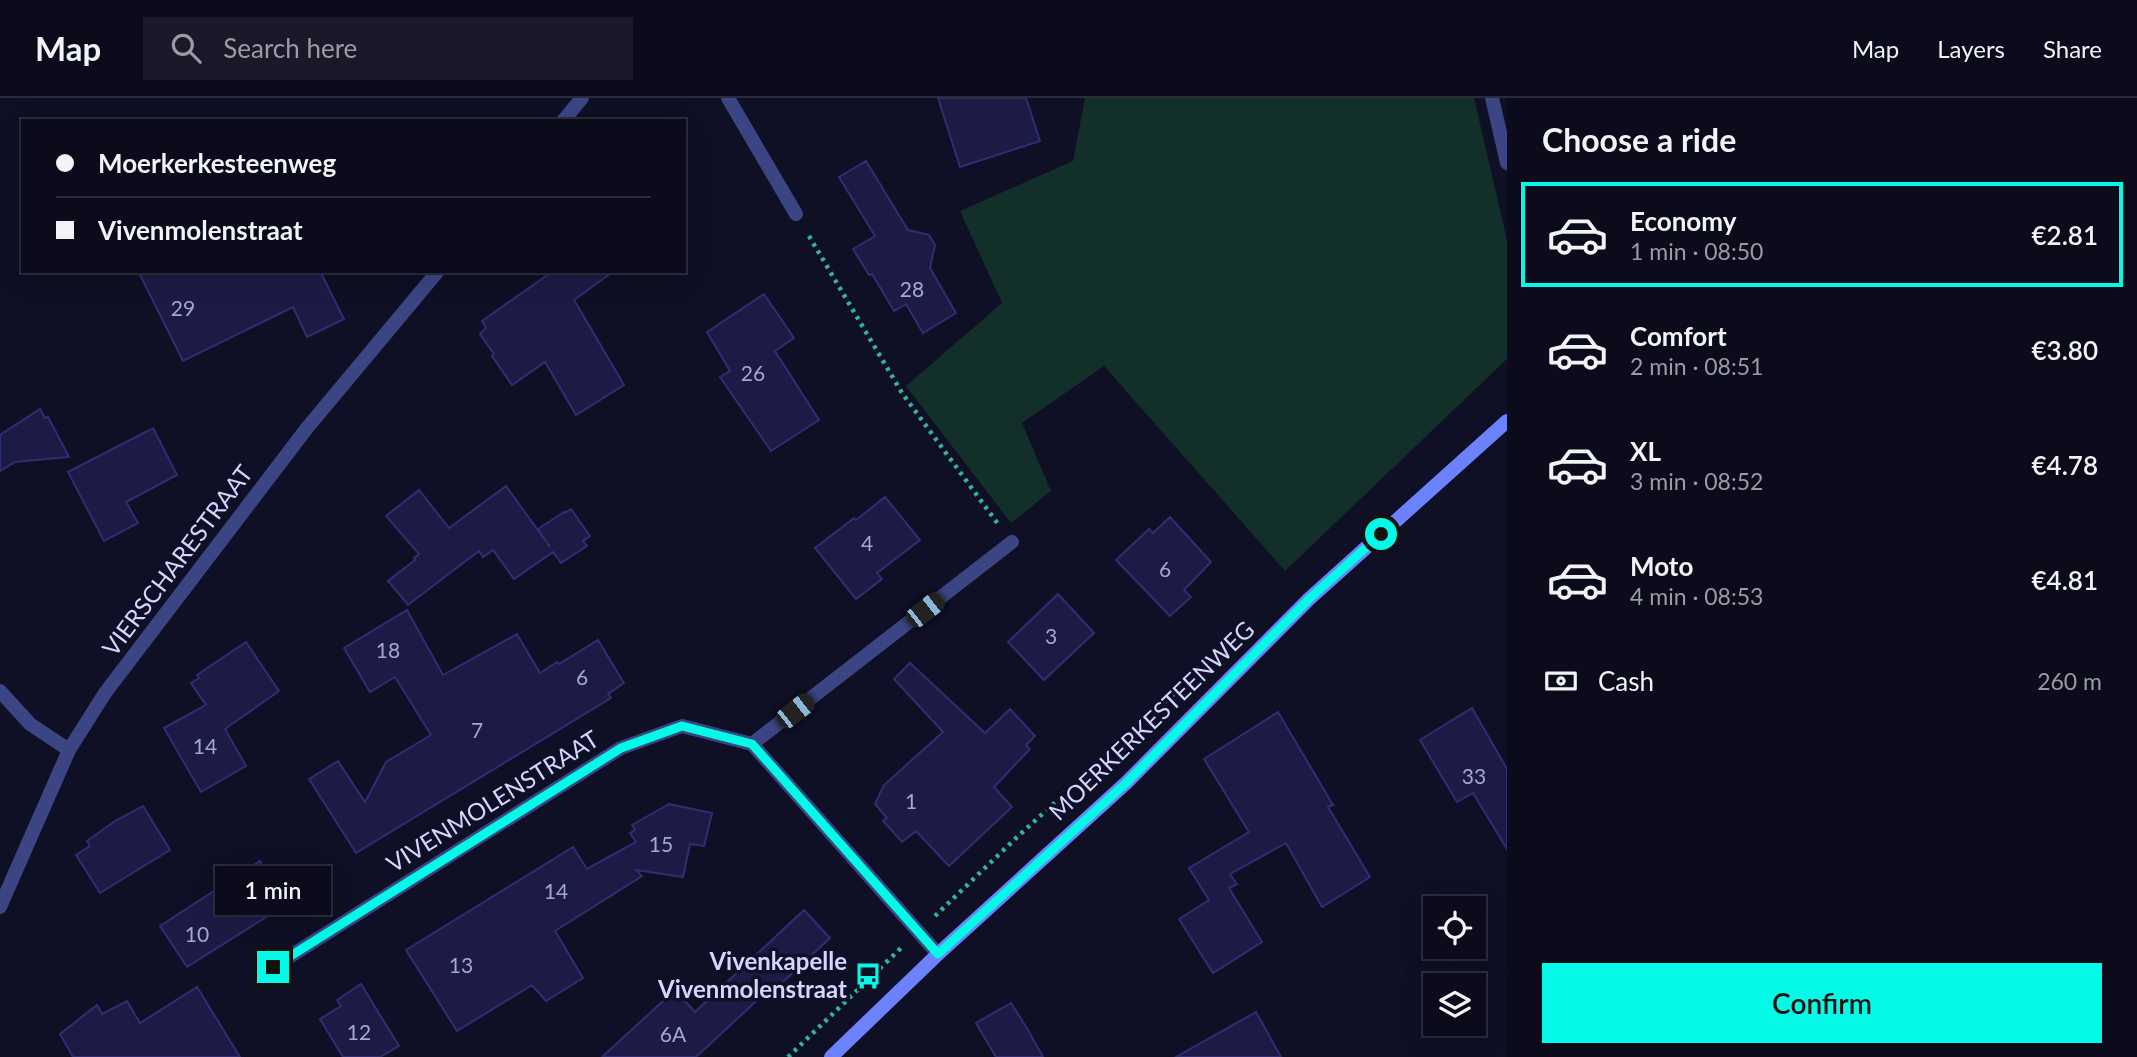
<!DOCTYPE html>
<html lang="en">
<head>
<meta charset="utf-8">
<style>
  body { margin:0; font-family:Lato,sans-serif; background:#191929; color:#f1f3f6; height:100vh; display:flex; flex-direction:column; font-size:26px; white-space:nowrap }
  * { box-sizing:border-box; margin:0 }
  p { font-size:23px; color:#9a9ba3 }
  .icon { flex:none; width:38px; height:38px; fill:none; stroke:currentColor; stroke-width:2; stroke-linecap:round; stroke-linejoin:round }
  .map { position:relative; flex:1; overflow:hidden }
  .side { display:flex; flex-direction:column; background:#0b0b1c; width:630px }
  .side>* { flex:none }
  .hud { position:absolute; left:21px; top:21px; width:665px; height:154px; border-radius:0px; box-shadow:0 7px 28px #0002,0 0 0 2px #2b2b3b; display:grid; align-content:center; height:154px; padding:0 35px; background:#0b0b1c }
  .controls { position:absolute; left:1423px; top:798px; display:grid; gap:14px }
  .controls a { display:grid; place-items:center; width:63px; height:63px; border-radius:0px; background:#0b0b1c; box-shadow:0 7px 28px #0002,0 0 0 2px #2b2b3b; font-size:35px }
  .end { position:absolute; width:32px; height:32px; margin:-16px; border:9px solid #04fae6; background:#111; box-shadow:0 0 0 4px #111 }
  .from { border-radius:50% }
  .bubble { position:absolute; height:49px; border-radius:0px; background:#0b0b1c; box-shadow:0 7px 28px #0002,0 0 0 2px #2b2b3b; font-size:23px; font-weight:600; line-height:49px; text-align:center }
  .car { position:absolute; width:21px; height:42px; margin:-21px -10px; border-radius:9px; box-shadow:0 0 5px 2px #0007; background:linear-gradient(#222 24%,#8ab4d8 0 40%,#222 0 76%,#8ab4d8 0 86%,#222 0) }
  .hud b { display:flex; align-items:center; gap:24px; height:66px; font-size:26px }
  .hud b+b { border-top:2px solid #2b2b3b }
  .hud i { width:18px; height:18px; background:#f1f3f6 }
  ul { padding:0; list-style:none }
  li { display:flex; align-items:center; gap:21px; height:105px; margin:0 14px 10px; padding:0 21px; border:4px solid transparent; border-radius:0px }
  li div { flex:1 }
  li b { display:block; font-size:26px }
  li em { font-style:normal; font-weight:600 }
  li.on { border-color:#04fae6 }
  li>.icon { width:63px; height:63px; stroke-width:1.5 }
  h2 { padding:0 35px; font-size:32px; line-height:84px }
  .pay { display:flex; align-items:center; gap:18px; height:77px; padding:0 35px; font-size:26px }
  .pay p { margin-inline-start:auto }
  .cta { display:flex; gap:14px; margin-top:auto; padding:14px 35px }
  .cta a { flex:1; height:80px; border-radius:0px; background:#04fae6; color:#111; font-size:28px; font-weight:600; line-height:80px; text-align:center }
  header { display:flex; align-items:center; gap:42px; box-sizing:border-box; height:98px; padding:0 35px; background:#0b0b1c; border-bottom:2px solid #2b2b3b }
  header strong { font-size:33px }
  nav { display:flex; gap:38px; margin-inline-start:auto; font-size:24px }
  .search { width:490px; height:63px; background:#191929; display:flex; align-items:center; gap:18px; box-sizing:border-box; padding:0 24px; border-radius:0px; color:#9a9ba3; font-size:26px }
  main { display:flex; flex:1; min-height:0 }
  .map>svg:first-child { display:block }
  .green { fill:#122f29 }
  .building { fill:#1c1b45; stroke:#2f2e71; stroke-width:2 }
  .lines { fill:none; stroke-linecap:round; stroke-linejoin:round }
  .path { stroke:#31b595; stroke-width:4.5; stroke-dasharray:3.5 5; stroke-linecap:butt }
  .lane { stroke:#3b4583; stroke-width:14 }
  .street { stroke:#3b4583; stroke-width:14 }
  .secondary { stroke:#6c82fd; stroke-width:14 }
  .route { stroke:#04fae6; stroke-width:9 }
  .labels { text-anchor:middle; stroke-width:7; stroke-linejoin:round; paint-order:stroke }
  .number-label { font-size:21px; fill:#a5a7d0 }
  .street-label { font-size:24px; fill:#d3d6fe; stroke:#0f0f25 }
  .poi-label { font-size:24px; font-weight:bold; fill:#d3d6fe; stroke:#0f0f25; text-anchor:end }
</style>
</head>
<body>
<header>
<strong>Map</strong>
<div class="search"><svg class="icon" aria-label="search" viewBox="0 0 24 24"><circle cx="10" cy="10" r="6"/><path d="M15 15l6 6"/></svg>Search here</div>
<nav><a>Map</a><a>Layers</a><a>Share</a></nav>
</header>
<main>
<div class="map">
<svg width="1507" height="959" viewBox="0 0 1507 959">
  <rect width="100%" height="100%" fill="#0f0f25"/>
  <path class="green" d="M 1085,0 L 1474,0 L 1507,142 L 1507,261 L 1285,473 L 1104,268 L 1022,325 L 1051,393 L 1011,425 L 906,288 L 1002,205 L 960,113 L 1073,63 Z"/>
  <path class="building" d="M 938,0 L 1026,0 L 1040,43 L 960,69 Z
    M 866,63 L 908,132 L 929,137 L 935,147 L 930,170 L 956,215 L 923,235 L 906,206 L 894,213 L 872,176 L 869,177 L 853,151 L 875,138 L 839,79 Z
    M 138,173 L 320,173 L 344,221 L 307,239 L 293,209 L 183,263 Z
    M 553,173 L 614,173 L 574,202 L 624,287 L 576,317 L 545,264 L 512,287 L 492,258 L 494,256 L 480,236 L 486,230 L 482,223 Z
    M 764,196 L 794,240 L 775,253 L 819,322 L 771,353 L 720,279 L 730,273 L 707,234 Z
    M 40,311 L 45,320 L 48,319 L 69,359 L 15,364 L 0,373 L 0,337 Z
    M 153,330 L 177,377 L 126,404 L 138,425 L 104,443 L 68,374 Z
    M 506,388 L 550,449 L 538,431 L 564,414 L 565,415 L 571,411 L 590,438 L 583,443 L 587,448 L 561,465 L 553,454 L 514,481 L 493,452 L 483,459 L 479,453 L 408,507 L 388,483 L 415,462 L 414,460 L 419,456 L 386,418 L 419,392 L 449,430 Z
    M 885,399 L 920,442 L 877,475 L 882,481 L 856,501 L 815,450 L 854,420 L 856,422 Z
    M 1170,419 L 1211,464 L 1184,492 L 1191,499 L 1170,518 L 1116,462 L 1149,431 L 1153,435 Z
    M 1058,496 L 1094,535 L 1044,582 L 1008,544 Z
    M 407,512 L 443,577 L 517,536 L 540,575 L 557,564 L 559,566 L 598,542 L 624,585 L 608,596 L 611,600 L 356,755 L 309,681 L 338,663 L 365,704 L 386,664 L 431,637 L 395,579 L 370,594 L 344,550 Z
    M 246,544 L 279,593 L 225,631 L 246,668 L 201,694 L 164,630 L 206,607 L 191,585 L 199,580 L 197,577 Z
    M 910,565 L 985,635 L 1010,611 L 1035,638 L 1026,647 L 1030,651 L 994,689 L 1012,709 L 949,768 L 916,733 L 902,744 L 883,723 L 887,720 L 875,706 L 884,687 L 943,634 L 894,581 Z
    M 1472,610 L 1507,671 L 1507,751 L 1473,695 L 1457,704 L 1420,642 Z
    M 1278,614 L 1333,707 L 1328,709 L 1370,779 L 1322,809 L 1286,745 L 1230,776 L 1237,786 L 1229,790 L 1262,844 L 1213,875 L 1179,821 L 1209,802 L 1189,770 L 1249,734 L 1204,661 Z
    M 669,706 L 712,715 L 704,748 L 690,746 L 683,779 L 636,772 L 642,778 L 555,833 L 583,880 L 546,903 L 532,887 L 457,933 L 406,852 L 573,749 L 587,771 L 636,744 L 630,735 L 635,732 L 632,727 Z
    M 143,708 L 170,752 L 100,795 L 76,757 L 90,748 L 87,743 L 115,723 Z
    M 260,763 L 287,806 L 187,869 L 160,828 Z
    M 804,812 L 830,840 L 769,897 L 766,894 L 696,959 L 602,959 L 675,892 L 695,914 Z
    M 361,886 L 399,948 L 380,959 L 343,959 L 320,921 L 341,908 L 337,902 Z
    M 197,889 L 240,959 L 73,959 L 60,936 L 97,907 L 102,916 L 127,903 L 140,925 Z
    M 1011,905 L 1028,932 L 1043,959 L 996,959 L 976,925 Z
    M 1256,914 L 1281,959 L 1176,959 Z"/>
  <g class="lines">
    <path class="path" d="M 809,138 L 902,295 L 998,426
      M 935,818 L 1015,741 L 1175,595
      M 788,959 L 901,850"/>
    <path class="lane" d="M 0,593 L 30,626 L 69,652"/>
    <path class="street" d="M 728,0 L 796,116
      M 1492,0 L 1507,65
      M 563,23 L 582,0
      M 752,646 L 1012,444
      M 0,809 L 69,652 L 105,595 L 307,330 L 438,173
      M 273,869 L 621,650 L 682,628 L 752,646 L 938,856"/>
    <path class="secondary" d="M 831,959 L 938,856 L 1126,685 L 1309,501 L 1507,323"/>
  </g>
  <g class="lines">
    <path class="route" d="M 273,869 L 621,650 L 682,628 L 752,646 L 938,856 L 1126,685 L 1309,501 L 1381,436"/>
  </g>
  <defs>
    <g id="bus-bare" transform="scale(2.1)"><path d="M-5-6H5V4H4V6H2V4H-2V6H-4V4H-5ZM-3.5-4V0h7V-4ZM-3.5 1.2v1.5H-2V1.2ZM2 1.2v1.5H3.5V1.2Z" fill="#04fae6" stroke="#0f0f25" stroke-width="2.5" paint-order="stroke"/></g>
  </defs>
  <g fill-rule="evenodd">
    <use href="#bus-bare" x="868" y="878"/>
  </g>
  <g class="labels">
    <g class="number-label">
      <text x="912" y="199">28</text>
      <text x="183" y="218">29</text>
      <text x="753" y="283">26</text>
      <text x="867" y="453">4</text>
      <text x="1165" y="479">6</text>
      <text x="1051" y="546">3</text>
      <text x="388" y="560">18</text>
      <text x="582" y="587">6</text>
      <text x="477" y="640">7</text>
      <text x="205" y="656">14</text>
      <text x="1474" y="686">33</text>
      <text x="911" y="711">1</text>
      <text x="661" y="754">15</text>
      <text x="556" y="801">14</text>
      <text x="197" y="844">10</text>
      <text x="461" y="875">13</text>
      <text x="359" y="942">12</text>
      <text x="673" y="944">6A</text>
    </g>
    <g class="street-label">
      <text transform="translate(178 463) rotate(-53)" y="8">VIERSCHARESTRAAT</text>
      <text transform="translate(1152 623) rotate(-44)" y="8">MOERKERKESTEENWEG</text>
      <text transform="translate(493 704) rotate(-32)" y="8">VIVENMOLENSTRAAT</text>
    </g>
    <g class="poi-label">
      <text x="847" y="872">Vivenkapelle<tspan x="847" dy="28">Vivenmolenstraat</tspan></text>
    </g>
  </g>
</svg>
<div class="controls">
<a><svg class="icon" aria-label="locate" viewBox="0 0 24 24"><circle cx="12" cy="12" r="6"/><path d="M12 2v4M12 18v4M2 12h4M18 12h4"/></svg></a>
<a><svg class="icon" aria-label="layers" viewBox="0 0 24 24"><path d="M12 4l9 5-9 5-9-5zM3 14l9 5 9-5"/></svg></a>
</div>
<i class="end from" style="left:1381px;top:436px"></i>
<i class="end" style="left:273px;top:869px"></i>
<div class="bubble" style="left:215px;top:768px;width:116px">1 min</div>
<i class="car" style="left:925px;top:512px;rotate:52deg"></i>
<i class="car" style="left:795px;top:613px;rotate:52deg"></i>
<div class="hud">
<b><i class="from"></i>Moerkerkesteenweg</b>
<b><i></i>Vivenmolenstraat</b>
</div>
</div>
<section class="side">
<h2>Choose a ride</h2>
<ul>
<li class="on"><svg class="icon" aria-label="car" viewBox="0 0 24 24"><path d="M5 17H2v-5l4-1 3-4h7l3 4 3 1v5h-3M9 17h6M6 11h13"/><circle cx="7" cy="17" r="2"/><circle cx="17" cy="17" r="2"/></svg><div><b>Economy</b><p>1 min · 08:50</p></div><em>€2.81</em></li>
<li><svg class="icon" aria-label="car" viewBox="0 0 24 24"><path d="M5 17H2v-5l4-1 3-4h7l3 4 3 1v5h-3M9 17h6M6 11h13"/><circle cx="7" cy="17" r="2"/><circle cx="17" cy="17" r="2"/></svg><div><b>Comfort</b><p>2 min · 08:51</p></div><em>€3.80</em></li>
<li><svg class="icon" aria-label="car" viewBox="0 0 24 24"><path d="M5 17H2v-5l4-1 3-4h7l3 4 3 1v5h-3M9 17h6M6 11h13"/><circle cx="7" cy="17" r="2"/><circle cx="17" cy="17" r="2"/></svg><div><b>XL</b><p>3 min · 08:52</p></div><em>€4.78</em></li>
<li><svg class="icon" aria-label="car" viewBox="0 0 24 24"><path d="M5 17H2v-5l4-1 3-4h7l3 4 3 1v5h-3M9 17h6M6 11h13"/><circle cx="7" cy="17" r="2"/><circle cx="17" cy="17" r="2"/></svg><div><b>Moto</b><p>4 min · 08:53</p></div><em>€4.81</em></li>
</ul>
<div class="pay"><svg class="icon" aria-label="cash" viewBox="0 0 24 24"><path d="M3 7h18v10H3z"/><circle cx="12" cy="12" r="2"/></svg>Cash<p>260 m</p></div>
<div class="cta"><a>Confirm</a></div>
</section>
</main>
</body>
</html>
